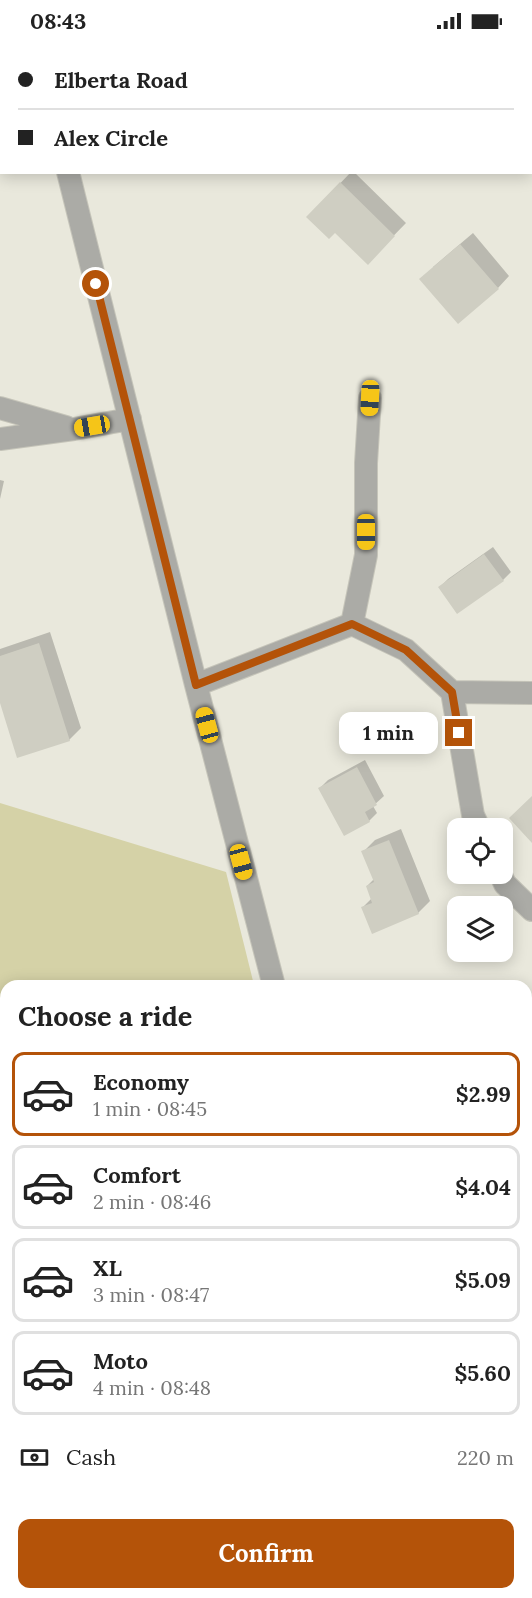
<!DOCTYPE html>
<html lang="en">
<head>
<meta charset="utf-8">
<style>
  body { margin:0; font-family:Lora,serif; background:#f6f6f6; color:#222; height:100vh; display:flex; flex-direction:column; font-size:22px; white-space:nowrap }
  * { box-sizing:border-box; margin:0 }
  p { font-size:20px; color:#767676 }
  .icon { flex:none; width:33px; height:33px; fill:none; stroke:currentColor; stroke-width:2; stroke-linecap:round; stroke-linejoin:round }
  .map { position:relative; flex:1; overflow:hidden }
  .sheet { position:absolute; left:0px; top:938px; width:532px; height:620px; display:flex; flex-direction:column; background:#fff; border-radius:18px 18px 0 0; box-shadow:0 3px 15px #0003 }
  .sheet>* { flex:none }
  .banner { position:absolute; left:0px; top:0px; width:532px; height:132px; box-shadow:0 3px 15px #0003; display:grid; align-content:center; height:132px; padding:0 18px; background:#fff }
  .controls { position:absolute; left:447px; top:776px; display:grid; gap:12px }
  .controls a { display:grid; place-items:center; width:66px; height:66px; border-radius:12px; background:#fff; box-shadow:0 3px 15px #0003; font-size:30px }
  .end { position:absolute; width:27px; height:27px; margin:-14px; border:8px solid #b45309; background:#fff; box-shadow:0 0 0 3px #fff }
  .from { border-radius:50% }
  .bubble { position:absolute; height:42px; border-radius:12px; background:#fff; box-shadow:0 3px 15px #0003; font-size:20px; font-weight:700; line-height:42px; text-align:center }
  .car { position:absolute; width:18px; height:36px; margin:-18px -9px; border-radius:8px; box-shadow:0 0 4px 2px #0007; background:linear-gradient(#f5c518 24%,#345 0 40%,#f5c518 0 76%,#345 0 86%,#f5c518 0) }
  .banner b { display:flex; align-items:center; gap:21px; height:57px; font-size:22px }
  .banner b+b { border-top:2px solid #e0e0e0 }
  .banner i { width:15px; height:15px; background:#222 }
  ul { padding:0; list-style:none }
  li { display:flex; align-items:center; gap:18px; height:84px; margin:0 12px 9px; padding:0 6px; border:3px solid #e0e0e0; border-radius:12px }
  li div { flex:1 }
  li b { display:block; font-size:22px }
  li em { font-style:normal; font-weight:700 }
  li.on { border-color:#b45309 }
  li>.icon { width:54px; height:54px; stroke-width:1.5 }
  h2 { padding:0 18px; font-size:27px; line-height:72px }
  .pay { display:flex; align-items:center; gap:15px; height:66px; padding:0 18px; font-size:22px }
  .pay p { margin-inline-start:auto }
  .primary-button { display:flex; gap:12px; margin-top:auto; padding:12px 18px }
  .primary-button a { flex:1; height:69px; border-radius:12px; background:#b45309; color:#fff; font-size:24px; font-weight:700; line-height:69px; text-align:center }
  .status { display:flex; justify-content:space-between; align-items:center; height:42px; padding:0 30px; background:#fff; direction:ltr }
  .status svg { height:16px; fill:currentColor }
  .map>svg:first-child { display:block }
  .green { fill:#d5d2a7 }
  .shadow { fill:#0003 }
  .building { fill:#cfcec2 }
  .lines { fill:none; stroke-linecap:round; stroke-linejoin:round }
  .minor-casing { stroke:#c5c4b9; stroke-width:24 }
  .minor { stroke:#ababa6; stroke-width:22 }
  .route { stroke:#b45309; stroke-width:8 }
</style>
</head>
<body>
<div class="status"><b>08:43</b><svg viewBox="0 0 49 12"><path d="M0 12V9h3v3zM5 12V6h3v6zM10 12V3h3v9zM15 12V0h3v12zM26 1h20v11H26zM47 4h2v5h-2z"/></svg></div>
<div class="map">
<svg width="532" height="1556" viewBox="0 0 532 1556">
  <rect width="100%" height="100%" fill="#e9e8dc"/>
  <path class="green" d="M 0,761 L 226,830 L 254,943 L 6,944 L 6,1551 L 405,1551 L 406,1556 L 0,1556 Z"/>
  <path class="shadow" d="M 351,130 L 354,130 L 406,181 L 368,220 L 335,189 L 308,175 Z
    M 473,191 L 509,234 L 498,246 L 433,225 Z
    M 0,438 L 4,439 L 0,457 Z
    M 493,505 L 511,530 L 503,538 L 440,545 L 448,537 Z
    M 50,590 L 81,686 L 69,698 L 0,656 L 0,607 Z
    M 365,718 L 384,754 L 373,764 L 377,771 L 369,779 L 320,746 L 328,738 Z
    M 401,787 L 430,859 L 418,871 L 363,865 L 372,856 L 367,844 L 374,837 L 363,810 L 375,798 Z"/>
  <path class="building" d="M 340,140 L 395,194 L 368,223 L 335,191 L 329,197 L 306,175 Z
    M 460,202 L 499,247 L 458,282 L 419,237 Z
    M 484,512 L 504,539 L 457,572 L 438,545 Z
    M 39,601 L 70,699 L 17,716 L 0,661 L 0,614 Z
    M 357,725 L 377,763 L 365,770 L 370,780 L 344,794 L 318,746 Z
    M 532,754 L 532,801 L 509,776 Z
    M 389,798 L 419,872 L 372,892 L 361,865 L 372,861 L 366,844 L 374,840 L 361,809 Z"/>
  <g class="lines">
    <g class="minor-casing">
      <path id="minor" d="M 35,0 L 36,2
        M 68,130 L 196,643 L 274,944
        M 0,366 L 66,385
        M 0,397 L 74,387 L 130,377
        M 352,582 L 366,513 L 366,421 L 370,356
        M 196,643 L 352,582 L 406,608 L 452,650 L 532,651
        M 452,650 L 473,773 L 479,786
        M 500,831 L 505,842 L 532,868
        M 0,1073 L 6,1071
        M 430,1551 L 432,1556"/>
    </g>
    <use href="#minor" class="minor"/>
  </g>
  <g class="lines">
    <path class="route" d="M 96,242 L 196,643 L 352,582 L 406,608 L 452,650 L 459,691"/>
  </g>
</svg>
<div class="controls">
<a><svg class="icon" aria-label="locate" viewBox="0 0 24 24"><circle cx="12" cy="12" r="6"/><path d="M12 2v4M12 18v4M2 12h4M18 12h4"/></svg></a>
<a><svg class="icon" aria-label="layers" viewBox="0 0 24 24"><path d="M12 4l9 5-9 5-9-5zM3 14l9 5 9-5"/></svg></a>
</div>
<i class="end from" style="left:96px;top:242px"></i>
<i class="end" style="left:459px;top:691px"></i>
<div class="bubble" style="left:339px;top:670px;width:99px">1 min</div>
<i class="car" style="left:370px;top:356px;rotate:183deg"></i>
<i class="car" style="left:92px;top:384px;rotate:260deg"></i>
<i class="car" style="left:366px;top:490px;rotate:180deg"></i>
<i class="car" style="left:207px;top:683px;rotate:345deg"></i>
<i class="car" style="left:241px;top:820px;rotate:165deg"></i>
<div class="banner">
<b><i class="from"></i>Elberta Road</b>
<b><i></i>Alex Circle</b>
</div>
<section class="sheet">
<h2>Choose a ride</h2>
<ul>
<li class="on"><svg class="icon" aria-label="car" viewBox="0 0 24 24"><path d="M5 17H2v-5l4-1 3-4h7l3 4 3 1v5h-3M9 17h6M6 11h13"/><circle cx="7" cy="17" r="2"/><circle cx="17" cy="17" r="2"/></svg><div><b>Economy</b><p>1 min · 08:45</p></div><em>$2.99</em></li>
<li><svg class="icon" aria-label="car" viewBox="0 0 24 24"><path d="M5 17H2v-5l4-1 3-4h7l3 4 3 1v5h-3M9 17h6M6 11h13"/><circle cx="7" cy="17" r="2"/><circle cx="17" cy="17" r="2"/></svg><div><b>Comfort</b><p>2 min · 08:46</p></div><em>$4.04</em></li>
<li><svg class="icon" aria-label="car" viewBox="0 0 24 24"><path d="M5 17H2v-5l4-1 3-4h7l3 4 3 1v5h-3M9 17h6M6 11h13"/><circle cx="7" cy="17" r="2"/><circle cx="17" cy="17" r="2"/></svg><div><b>XL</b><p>3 min · 08:47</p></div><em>$5.09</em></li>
<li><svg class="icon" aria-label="car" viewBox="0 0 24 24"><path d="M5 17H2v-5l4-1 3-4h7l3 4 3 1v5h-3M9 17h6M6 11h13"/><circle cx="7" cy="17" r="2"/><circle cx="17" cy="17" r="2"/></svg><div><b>Moto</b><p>4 min · 08:48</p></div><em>$5.60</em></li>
</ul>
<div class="pay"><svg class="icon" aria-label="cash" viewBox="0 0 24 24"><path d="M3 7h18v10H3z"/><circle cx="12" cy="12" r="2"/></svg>Cash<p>220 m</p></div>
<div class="primary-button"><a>Confirm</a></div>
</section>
</div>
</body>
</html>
